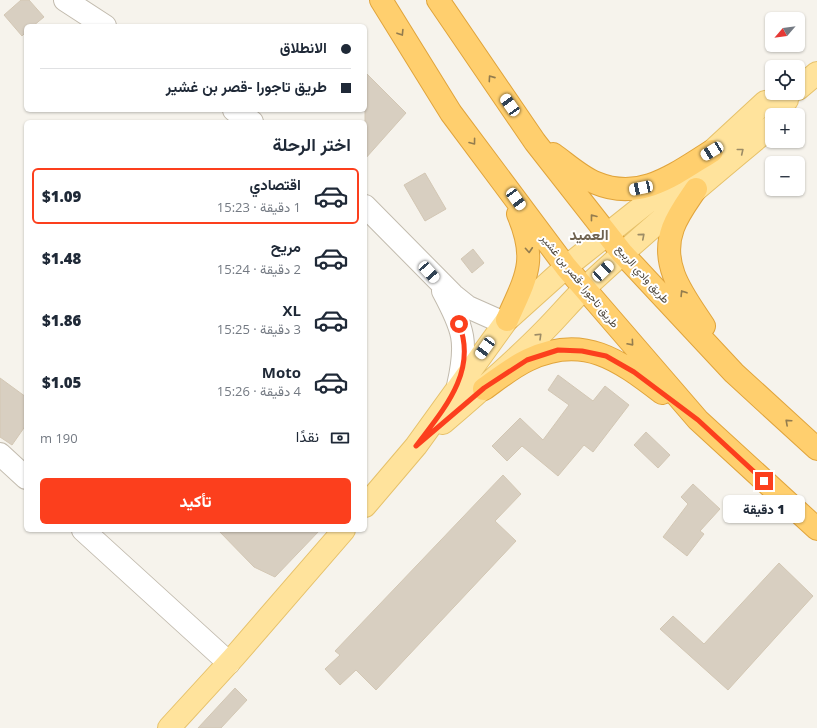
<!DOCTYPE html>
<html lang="ar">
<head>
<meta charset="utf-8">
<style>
  body { margin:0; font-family:"Open Sans",Vazirmatn,sans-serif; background:#f6f6f7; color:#1f2937; direction:rtl; height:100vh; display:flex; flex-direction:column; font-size:15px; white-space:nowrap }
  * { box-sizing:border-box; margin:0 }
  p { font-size:13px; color:#747a83 }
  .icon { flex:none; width:22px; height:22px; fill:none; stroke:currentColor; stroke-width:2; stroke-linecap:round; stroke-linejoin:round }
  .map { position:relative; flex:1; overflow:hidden; direction:ltr }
  .sheet { position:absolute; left:24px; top:120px; width:343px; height:412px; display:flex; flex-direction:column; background:#fff; border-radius:6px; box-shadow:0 1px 3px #0004; direction:rtl }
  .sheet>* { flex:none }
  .hud { position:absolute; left:24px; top:24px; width:343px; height:88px; border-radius:6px; box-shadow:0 1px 3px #0004; direction:rtl; display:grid; align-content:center; height:88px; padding:0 16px; background:#fff }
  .needle { width:26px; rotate:242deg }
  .buttons { position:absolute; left:765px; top:12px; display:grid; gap:8px }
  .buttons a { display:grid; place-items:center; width:40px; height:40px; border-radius:6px; background:#fff; box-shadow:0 1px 3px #0004; font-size:20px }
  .end { position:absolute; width:18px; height:18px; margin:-9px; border:5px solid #fc3f1d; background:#fff; box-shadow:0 0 0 2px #fff }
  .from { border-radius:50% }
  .bubble { position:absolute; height:28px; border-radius:6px; background:#fff; box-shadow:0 1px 3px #0004; font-size:13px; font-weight:800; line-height:28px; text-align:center; direction:rtl }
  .car { position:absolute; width:12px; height:24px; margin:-12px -6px; border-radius:5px; box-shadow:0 0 3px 1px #0007; background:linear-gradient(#fff 24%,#345 0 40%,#fff 0 76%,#345 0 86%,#fff 0) }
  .hud b { display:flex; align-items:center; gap:14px; height:38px; font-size:15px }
  .hud b+b { border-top:1px solid #e0e1e3 }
  .hud i { width:10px; height:10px; background:#1f2937 }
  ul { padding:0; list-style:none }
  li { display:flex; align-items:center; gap:12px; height:56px; margin:0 8px 6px; padding:0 8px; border:2px solid transparent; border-radius:6px }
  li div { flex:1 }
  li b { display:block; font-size:15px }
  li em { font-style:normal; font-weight:800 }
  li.selected { border-color:#fc3f1d }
  li>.icon { width:36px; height:36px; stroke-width:1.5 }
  h2 { padding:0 16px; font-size:18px; line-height:48px }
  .pay { display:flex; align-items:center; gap:10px; height:44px; padding:0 16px; font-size:15px }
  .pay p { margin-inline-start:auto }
  .button { display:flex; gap:8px; margin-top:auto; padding:8px 16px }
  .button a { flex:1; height:46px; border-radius:6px; background:#fc3f1d; color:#fff; font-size:16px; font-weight:800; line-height:46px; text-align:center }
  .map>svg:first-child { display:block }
  .building { fill:#d8cfc1; stroke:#d3c7b4 }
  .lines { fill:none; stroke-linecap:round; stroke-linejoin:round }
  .minor-casing { stroke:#c2bbae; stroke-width:24 }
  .major-casing { stroke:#e6c16a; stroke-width:24 }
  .highway-casing { stroke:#e0a43c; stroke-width:24 }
  .minor { stroke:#fff; stroke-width:22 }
  .major { stroke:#ffe39c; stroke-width:22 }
  .highway { stroke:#ffcf6e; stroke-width:22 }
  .oneway { stroke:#937c4e }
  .oneway2 { stroke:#9c8c66 }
  .route { stroke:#fc3f1d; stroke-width:5 }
  .labels { text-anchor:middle; stroke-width:4; stroke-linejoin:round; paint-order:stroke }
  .street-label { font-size:11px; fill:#4b4439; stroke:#fff }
  .district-label { font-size:15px; font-weight:bold; fill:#6e6250; stroke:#fff }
</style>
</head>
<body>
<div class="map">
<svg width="817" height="728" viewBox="0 0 817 728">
  <rect width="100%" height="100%" fill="#f6f3ec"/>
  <path class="building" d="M 21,0 L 29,0 L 44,17 L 33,26 L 26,26 L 26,32 L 22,36 L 4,15 Z
    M 365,72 L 406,113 L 365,159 Z
    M 425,173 L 446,209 L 425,221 L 404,185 Z
    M 473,249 L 484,263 L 472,273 L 461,259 Z
    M 558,375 L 593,401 L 605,386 L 629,405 L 593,452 L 584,445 L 558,476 L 522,446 L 507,461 L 492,446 L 520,418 L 543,440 L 569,405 L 548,390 Z
    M 0,378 L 26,397 L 26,425 L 12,445 L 0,437 Z
    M 646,432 L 670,455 L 658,468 L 634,445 Z
    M 503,475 L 521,494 L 495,521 L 516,541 L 376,690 L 356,670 L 340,685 L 325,669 L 340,655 L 335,651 Z
    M 693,484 L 720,509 L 700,531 L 704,534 L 687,556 L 663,537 L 688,504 L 681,497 Z
    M 218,530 L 320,530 L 275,577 L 254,567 Z
    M 779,563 L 813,596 L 728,690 L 660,629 L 673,616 L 704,644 Z
    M 235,688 L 247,700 L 221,728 L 198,728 Z"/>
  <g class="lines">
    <g class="minor-casing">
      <path id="minor" d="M 65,0 L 105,26
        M 234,110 L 252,122
        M 365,206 L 453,295 L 468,307 L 504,323
        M 443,291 C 464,330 468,342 458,386
        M 0,454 L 26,478
        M 83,530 L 229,663"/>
    </g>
    <g class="major-casing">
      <path id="major" d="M 798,89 L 817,73
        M 443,423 C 478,393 514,362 546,329 C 560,315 572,300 586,287 C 646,231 709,178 772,126
        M 365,506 L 416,446 L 507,320 L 566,267 L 712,151 L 765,102 L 787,100
        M 169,728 L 234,657 L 344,530"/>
    </g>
    <g class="highway-casing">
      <path id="highway" d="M 381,0 L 451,113 L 566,267 L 698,420 L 817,529
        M 438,0 L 535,142 L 622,253 L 734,373 L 817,449
        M 553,154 C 567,164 581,177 596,183 C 641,202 676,173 712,151
        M 696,189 C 688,201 678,214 673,228 C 659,266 685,297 704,326
        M 507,320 C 526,277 538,261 518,214
        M 484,389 C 498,379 513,367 528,360 C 584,333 620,361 662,393"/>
    </g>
    <use href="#minor" class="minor"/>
    <use href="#major" class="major"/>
    <use href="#highway" class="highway"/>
  </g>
  <defs><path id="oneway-chevron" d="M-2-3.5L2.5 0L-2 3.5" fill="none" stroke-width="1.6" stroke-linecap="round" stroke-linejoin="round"/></defs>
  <g class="oneway">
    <use href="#oneway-chevron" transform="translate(401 33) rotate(58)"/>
    <use href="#oneway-chevron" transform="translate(491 78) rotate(-125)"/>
    <use href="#oneway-chevron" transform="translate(473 142) rotate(53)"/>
    <use href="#oneway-chevron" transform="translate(593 217) rotate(-128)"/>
    <use href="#oneway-chevron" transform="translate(529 250) rotate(86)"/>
    <use href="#oneway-chevron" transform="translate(683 293) rotate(-122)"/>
    <use href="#oneway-chevron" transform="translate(631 343) rotate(49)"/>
    <use href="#oneway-chevron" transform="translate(788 422) rotate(-138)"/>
  </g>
  <g class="oneway2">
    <use href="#oneway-chevron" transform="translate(741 151) rotate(-39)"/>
    <use href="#oneway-chevron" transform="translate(642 236) rotate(-41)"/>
    <use href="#oneway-chevron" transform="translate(539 336) rotate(-44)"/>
  </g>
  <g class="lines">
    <path class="route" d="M 459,324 C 478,372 443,410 416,446 L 484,388 L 527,360 L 558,350 L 582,351 L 606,356 L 634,372 L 698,420 L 764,481"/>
  </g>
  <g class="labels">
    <g class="street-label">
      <text transform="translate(643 274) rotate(48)" y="4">طريق وادي الربيع</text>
      <text transform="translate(580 281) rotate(51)" y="4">طريق تاجورا -قصر بن غشير</text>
    </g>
    <g class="district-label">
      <text x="589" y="240">العميد</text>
    </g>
  </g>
</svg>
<div class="buttons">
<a><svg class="needle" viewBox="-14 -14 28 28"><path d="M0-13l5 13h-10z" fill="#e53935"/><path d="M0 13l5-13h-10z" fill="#747a83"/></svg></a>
<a><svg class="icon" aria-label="locate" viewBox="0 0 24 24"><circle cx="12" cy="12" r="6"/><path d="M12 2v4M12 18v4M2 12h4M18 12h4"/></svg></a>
<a>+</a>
<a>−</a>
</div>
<i class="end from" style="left:459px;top:324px"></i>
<i class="end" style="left:764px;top:481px"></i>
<div class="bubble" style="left:723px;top:495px;width:82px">1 دقيقة</div>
<i class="car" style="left:510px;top:105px;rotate:325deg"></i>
<i class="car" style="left:712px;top:151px;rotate:239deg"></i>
<i class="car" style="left:641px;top:188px;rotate:258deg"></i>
<i class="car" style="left:516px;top:199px;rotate:144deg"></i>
<i class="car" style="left:603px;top:271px;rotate:47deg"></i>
<i class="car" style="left:429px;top:272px;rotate:138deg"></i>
<i class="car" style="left:485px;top:348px;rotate:216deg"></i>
<div class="hud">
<b><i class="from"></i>الانطلاق</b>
<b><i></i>طريق تاجورا -قصر بن غشير</b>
</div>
<section class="sheet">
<h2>اختر الرحلة</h2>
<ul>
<li class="selected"><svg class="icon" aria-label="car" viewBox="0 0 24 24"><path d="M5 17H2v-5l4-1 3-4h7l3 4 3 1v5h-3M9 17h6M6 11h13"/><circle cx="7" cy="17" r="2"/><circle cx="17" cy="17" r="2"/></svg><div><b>اقتصادي</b><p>1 دقيقة · 15:23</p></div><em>$1.09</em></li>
<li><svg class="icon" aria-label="car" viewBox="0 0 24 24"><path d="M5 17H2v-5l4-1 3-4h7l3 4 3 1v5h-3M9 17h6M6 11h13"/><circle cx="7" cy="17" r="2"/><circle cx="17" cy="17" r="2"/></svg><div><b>مريح</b><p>2 دقيقة · 15:24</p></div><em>$1.48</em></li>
<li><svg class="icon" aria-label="car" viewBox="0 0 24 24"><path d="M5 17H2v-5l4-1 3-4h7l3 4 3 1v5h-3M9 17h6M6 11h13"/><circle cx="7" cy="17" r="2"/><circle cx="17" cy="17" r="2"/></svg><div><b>XL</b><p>3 دقيقة · 15:25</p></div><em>$1.86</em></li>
<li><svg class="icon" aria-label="car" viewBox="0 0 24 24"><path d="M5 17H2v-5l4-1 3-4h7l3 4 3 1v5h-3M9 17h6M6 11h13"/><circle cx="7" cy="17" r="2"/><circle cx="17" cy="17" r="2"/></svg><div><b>Moto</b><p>4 دقيقة · 15:26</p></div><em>$1.05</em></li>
</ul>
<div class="pay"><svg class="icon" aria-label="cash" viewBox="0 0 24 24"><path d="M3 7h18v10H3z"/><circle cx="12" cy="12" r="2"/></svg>نقدًا<p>190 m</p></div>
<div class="button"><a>تأكيد</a></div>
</section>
</div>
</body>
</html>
